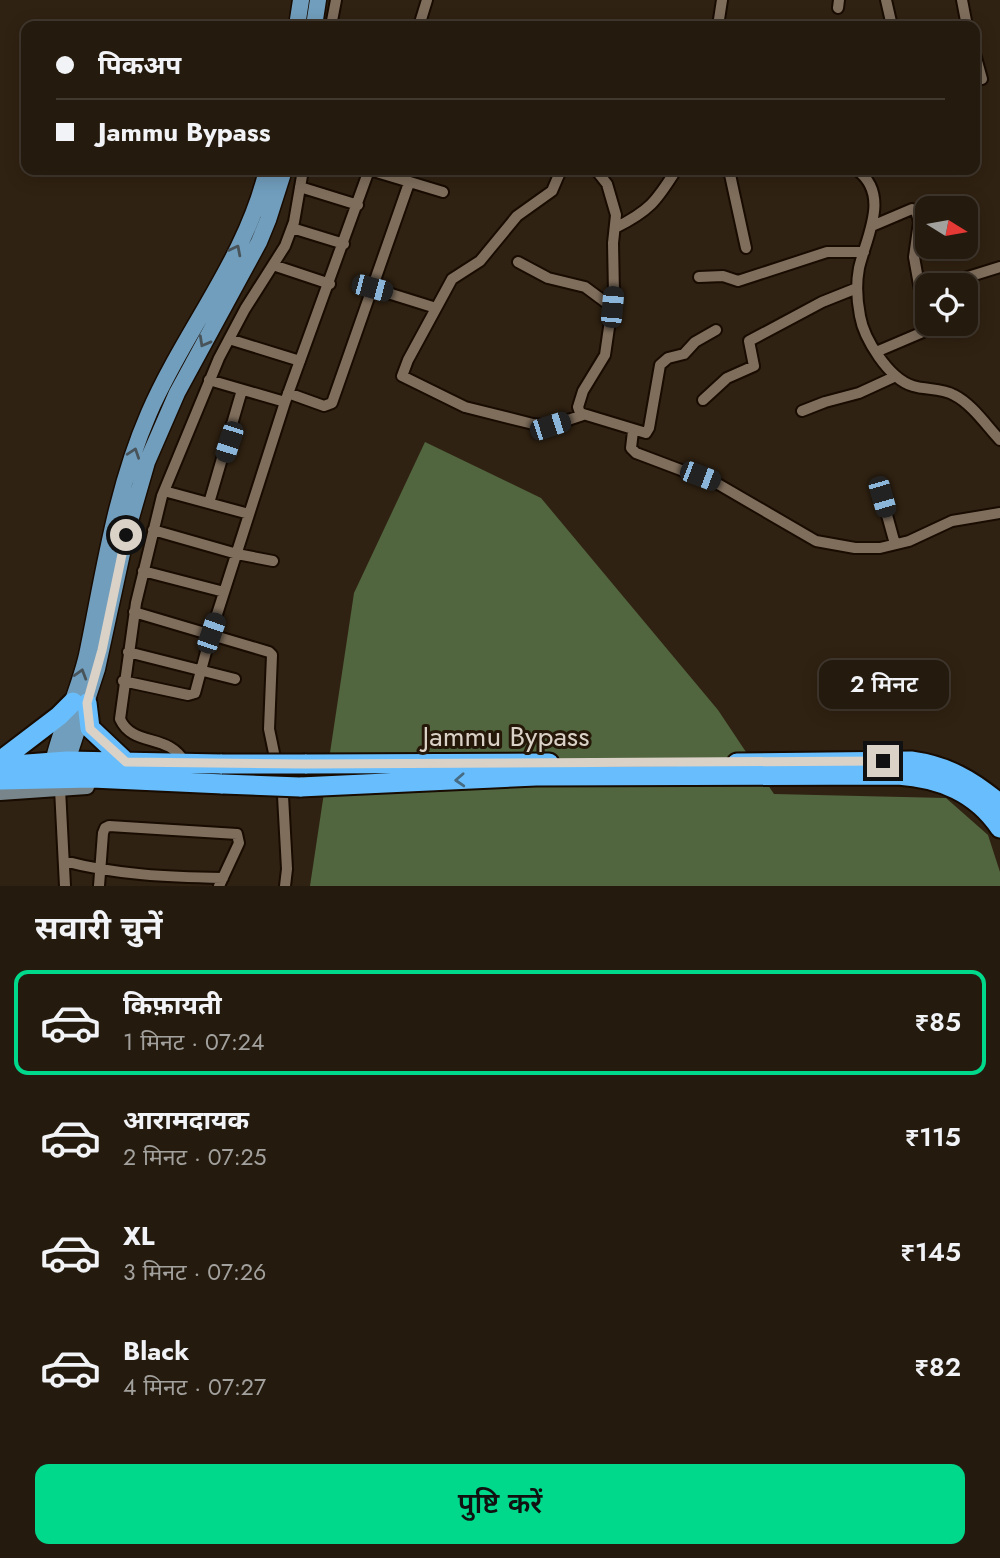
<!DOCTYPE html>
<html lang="hi">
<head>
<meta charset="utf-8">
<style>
  body { margin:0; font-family:Jost,"Noto Sans Devanagari",sans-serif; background:#2c2317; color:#f1f3f6; height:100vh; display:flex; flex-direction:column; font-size:26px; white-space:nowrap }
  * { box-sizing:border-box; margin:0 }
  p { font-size:23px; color:#a3a19e }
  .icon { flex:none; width:38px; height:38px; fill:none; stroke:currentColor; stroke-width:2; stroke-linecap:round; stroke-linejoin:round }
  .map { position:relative; height:886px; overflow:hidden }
  .panel { display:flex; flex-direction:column; background:#241a0e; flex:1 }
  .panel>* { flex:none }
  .banner { position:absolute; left:21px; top:21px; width:959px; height:154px; border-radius:14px; box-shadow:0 4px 18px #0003,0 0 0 2px #41382e; display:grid; align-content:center; height:154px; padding:0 35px; background:#241a0e }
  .needle { width:46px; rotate:101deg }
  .buttons { position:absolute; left:915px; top:196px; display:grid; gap:14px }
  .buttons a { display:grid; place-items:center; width:63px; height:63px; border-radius:14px; background:#241a0e; box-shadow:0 4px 18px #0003,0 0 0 2px #41382e; font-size:35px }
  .end { position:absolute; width:32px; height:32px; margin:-16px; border:9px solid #dad1c7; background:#111; box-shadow:0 0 0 4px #111 }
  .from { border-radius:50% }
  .bubble { position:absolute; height:49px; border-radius:14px; background:#241a0e; box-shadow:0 4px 18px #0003,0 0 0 2px #41382e; font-size:23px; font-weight:600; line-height:49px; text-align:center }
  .car { position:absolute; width:21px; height:42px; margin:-21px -10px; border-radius:9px; box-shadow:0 0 5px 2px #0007; background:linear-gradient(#222 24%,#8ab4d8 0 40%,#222 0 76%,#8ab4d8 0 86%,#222 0) }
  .banner b { display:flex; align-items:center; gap:24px; height:66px; font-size:26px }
  .banner b+b { border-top:2px solid #41382e }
  .banner i { width:18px; height:18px; background:#f1f3f6 }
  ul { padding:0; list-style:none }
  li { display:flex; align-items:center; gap:21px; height:105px; margin:0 14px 10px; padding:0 21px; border:4px solid transparent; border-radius:14px }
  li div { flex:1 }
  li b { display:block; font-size:26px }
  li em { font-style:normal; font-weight:600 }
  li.active { border-color:#00d98c }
  li>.icon { width:63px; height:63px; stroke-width:1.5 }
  h2 { padding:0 35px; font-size:32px; line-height:84px }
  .button { display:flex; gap:14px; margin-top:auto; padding:14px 35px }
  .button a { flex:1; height:80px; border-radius:14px; background:#00d98c; color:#111; font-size:28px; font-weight:600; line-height:80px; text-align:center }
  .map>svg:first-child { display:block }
  .forest { fill:#51653f }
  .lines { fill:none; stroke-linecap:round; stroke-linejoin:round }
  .street-casing { stroke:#180b00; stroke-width:14 }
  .secondary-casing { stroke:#180b00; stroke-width:18 }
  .primary-casing { stroke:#180b00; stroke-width:19 }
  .highway-casing { stroke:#180b00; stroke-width:23 }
  .street { stroke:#7f6e5c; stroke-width:10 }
  .secondary { stroke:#78868c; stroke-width:14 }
  .primary { stroke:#719ebd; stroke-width:16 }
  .highway { stroke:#68befd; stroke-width:19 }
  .highway-bridge-casing { stroke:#180b00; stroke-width:23; stroke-linecap:butt }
  .highway-bridge { stroke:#68befd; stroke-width:19 }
  .oneway { stroke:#48545a }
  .oneway2 { stroke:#476b83 }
  .route { stroke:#dad1c7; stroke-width:9 }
  .labels { text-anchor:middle; stroke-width:6; stroke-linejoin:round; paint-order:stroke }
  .street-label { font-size:28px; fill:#dad1c7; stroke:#261809 }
</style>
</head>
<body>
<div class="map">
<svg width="1000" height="886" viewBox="0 0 1000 886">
  <rect width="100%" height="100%" fill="#302212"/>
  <path class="forest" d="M 425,442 L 541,498 L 718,710 L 774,794 L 946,798 L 988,835 L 1000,872 L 1000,886 L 310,886 L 354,593 Z"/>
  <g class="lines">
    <g class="street-casing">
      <path id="street" d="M 886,0 L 892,26
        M 962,0 L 967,26
        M 838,8 L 839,0
        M 331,26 L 336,0
        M 419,26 L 427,0
        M 718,26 L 722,0
        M 975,54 L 982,79
        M 370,170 L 443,192
        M 561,170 L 552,191 L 517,216 L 480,261 L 452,279 L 408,360 L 402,376 L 465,407 L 533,424 L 550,426 L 583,415
        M 596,170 L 607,184 L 616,215 L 613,243 L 614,293 L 605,355 L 583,391 L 578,407 L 580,413 L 646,433 L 649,428 L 660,365 L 668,358 L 684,354 L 695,342 L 716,330
        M 729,170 L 746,248
        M 857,170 C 891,195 866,237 859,268 C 856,284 857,301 860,316 C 864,339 889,379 913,386 C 926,390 942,388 954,395 C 972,404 986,425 1000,440
        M 300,187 L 358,205
        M 872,226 L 912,209 L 916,210 L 919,222 L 914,257 L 921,296
        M 292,228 L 344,244
        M 615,228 C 649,211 656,202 676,170
        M 518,262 L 548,278 L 585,287 L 612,307
        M 273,265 L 330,284
        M 699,277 L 723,276 L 738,281 L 827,252 L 864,252
        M 955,281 L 1000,267
        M 372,288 L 436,308
        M 229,339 L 300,361
        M 876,352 L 923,332
        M 209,380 L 285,402 L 369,170
        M 288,393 L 324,406 L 332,403 L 409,183
        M 703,400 L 727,378 L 754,366 L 749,341 L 822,302 L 857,288
        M 802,411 L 825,402 L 859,393 L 896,376
        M 633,431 L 631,448 L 636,453 L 718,484 L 816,541 L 855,548 L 880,548 L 909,541 L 952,521 L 1000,513
        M 164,491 L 249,514
        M 882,497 L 895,544
        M 209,503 L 242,390
        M 153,530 L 237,554 L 273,561
        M 143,571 L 224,592
        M 134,612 L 269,652 L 272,655 L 269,729 L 283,796 L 287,869 L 285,886
        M 128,652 L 235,679
        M 123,681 L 188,695 L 195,693 L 211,633 L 285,402
        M 185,763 C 169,732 133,748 120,719 L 136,603 L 162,496 L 219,358 L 245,309 L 285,246 L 294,222 L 303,170
        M 60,789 L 65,886
        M 64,861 C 116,875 169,877 223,878
        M 99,886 L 103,833 L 105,828 L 109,826 L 237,834 L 239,843 L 219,886"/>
    </g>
    <g class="secondary-casing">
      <path id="secondary" d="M 0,793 L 87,787"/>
    </g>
    <g class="primary-casing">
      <path id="primary" d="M 297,26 L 301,0
        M 314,26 L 318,0
        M 51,772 C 58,732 78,695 87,655 C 104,573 115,491 149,413 C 185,330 246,259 267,170
        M 66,772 L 67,761 L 97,669 L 126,535 L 147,462 L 177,393 L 259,242 L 268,220 L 284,170"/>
    </g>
    <g class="highway-casing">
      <path id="highway" d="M 87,703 L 90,728 L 126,762
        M 0,761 L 59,716 L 73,702
        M 737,763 L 911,761 C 947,766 972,780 1000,804
        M 305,764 L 549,763
        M 0,766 L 67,761 L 222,764
        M 0,780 L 92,778 L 223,784
        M 300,787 L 536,776 L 898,775 C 940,778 976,792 1000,828"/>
    </g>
    <use href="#street" class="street"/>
    <use href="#secondary" class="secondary"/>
    <use href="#primary" class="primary"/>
    <use href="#highway" class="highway"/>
    <g class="highway-bridge-casing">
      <path id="highway-bridge" d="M 222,764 L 305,764
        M 223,784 L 300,787"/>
    </g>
    <use href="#highway-bridge" class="highway-bridge"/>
  </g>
  <defs><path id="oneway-chevron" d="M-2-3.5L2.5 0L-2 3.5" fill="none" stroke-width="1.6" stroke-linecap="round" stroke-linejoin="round" transform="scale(1.75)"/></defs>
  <g class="oneway">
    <use href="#oneway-chevron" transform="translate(236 250) rotate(-63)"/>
    <use href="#oneway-chevron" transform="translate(204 342) rotate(119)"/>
    <use href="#oneway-chevron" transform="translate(134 453) rotate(-71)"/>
    <use href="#oneway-chevron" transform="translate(81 674) rotate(-73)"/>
  </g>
  <use class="oneway2" href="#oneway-chevron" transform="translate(460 780) rotate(177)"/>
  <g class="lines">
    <path class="route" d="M 126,535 L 102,650 L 87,703 L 90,729 L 126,762 L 305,764 L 883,761"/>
  </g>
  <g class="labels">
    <g class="street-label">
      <text x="506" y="746">Jammu Bypass</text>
    </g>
  </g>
</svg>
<div class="buttons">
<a><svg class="needle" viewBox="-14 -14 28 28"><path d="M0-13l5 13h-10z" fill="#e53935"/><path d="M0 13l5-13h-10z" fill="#a3a19e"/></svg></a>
<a><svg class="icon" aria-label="locate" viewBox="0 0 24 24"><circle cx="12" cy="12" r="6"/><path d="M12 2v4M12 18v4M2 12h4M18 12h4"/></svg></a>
</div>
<i class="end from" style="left:126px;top:535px"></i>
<i class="end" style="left:883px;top:761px"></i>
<div class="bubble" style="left:819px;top:660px;width:130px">2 मिनट</div>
<i class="car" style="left:372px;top:288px;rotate:105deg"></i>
<i class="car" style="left:612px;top:307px;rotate:5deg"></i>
<i class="car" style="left:550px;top:426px;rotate:72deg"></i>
<i class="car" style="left:229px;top:442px;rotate:198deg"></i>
<i class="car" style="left:700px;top:476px;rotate:111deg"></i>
<i class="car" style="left:882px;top:497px;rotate:164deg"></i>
<i class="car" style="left:211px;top:633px;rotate:19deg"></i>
<div class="banner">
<b><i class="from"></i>पिकअप</b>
<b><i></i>Jammu Bypass</b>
</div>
</div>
<section class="panel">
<h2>सवारी चुनें</h2>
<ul>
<li class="active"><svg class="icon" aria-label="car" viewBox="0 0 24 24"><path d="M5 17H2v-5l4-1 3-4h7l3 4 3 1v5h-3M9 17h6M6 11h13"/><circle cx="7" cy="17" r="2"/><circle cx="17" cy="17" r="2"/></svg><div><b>किफ़ायती</b><p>1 मिनट · 07:24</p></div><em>₹85</em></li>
<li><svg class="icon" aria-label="car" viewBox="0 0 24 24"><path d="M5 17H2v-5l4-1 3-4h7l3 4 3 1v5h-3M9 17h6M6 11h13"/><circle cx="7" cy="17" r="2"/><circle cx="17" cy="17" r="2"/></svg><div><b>आरामदायक</b><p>2 मिनट · 07:25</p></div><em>₹115</em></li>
<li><svg class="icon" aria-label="car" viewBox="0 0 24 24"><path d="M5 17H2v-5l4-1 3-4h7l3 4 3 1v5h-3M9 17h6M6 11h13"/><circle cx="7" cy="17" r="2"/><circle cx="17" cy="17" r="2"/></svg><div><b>XL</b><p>3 मिनट · 07:26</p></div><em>₹145</em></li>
<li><svg class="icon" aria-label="car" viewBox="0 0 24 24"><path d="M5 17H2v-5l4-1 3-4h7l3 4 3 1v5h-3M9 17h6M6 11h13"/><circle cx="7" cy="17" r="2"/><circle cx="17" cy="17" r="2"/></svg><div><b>Black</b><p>4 मिनट · 07:27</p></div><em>₹82</em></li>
</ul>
<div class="button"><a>पुष्टि करें</a></div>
</section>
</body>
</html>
